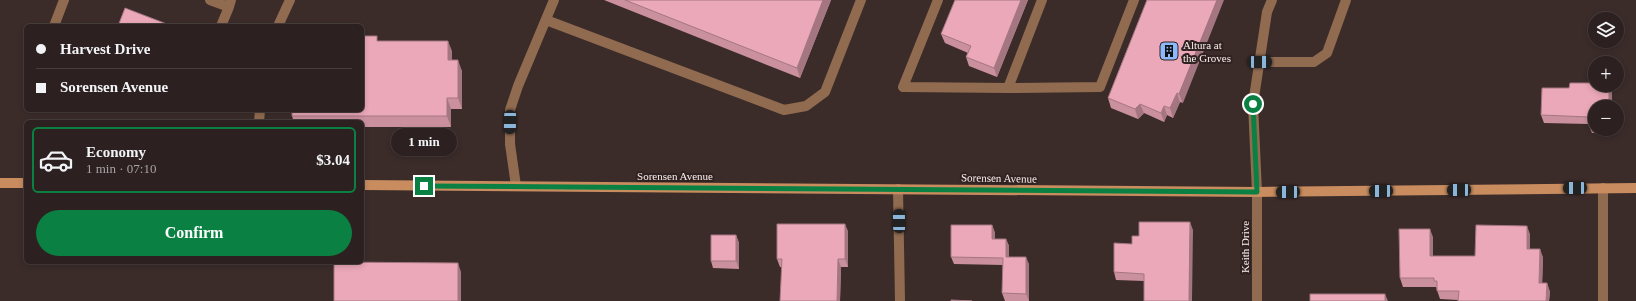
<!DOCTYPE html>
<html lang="en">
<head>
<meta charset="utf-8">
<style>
  body { margin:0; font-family:Georgia,serif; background:#382e2d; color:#f1f3f6; height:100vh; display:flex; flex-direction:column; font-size:15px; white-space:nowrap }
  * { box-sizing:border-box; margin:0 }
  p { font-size:13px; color:#a6a3a5 }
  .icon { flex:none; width:22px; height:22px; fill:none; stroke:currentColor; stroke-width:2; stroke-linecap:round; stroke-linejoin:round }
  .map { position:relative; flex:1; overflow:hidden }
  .panel { position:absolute; left:24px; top:120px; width:340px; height:144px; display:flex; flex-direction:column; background:#2c2120; border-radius:6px; box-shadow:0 2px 6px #0003,0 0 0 1px #483e3e }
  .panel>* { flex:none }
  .top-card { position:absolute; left:24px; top:24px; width:340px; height:88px; border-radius:6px; box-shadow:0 2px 6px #0003,0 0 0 1px #483e3e; display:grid; align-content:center; height:88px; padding:0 12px; background:#2c2120 }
  .buttons { position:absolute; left:1588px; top:12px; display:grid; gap:8px }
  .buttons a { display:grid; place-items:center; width:36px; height:36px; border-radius:50%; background:#2c2120; box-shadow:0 2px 6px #0003,0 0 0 1px #483e3e; font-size:20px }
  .end { position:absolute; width:18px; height:18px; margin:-9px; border:5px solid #0b8043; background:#fff; box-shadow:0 0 0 2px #fff }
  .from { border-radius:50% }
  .bubble { position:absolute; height:28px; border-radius:14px; background:#2c2120; box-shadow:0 2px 6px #0003,0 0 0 1px #483e3e; font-size:13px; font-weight:700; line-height:28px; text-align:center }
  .car { position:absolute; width:12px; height:24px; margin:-12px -6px; border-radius:5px; box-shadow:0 0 3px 1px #0007; background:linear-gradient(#222 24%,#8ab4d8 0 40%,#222 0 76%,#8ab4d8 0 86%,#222 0) }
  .top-card b { display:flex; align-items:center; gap:14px; height:38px; font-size:15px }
  .top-card b+b { border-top:1px solid #483e3e }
  .top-card i { width:10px; height:10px; background:#f1f3f6 }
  ul { padding:7px 0 0; list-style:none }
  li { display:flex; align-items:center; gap:12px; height:66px; margin:0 8px 6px; padding:0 4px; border:2px solid transparent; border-radius:6px }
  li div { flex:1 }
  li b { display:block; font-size:15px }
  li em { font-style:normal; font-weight:700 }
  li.selected { border-color:#0b8043 }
  li>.icon { width:36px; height:36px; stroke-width:1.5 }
  .button { display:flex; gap:8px; margin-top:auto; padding:8px 12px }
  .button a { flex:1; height:46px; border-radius:24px; background:#0b8043; color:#fff; font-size:16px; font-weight:700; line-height:46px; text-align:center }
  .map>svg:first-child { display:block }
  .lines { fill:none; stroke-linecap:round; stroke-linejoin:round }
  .lane { stroke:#916b50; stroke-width:10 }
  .street { stroke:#916b50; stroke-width:10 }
  .secondary { stroke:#c88c5f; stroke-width:10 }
  .wall { fill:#ca909e }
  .shaded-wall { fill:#a47681 }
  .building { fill:#eba8b8; stroke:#a47681 }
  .route { stroke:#0b8043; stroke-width:5 }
  .labels { text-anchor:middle; stroke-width:4; stroke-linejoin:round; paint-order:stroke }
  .poi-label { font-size:11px; fill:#faf0ee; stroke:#302220; text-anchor:start }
  .street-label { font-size:11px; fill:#faf0ee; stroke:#302220 }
</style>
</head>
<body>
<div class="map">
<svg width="1636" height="301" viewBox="0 0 1636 301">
  <rect width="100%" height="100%" fill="#3b2c2a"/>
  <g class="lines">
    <path class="lane" d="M 210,0 L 229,7 L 231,0
      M 546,20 L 784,110 L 806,106 L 825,92 L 861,0
      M 54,26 L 64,0
      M 221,26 L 229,7
      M 278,26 L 290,0
      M 1260,62 L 1314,62 L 1327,53 L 1346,0
      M 259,122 L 260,110
      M 516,186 L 510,144 L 510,110 L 518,86 L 554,0"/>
    <path class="street" d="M 938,0 L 903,87 L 1008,88
      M 1042,0 L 1008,88 L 1100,87 L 1134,0
      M 898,189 L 900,301
      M 1257,301 L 1257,192 L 1253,104 L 1267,12 L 1272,0
      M 1603,301 L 1603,188"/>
    <path class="secondary" d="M 0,183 L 26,183
      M 362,185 L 1257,192 L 1636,188"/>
  </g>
  <path class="wall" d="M 604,0 L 831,0 L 800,78 Z
    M 955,0 L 1028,0 L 997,77 L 969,66 L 966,57 L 968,53 L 945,43 L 941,34 Z
    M 1147,0 L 1183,103 L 1180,102 L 1173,118 L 1167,115 L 1164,122 L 1144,113 L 1138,119 L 1111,108 L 1108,98 Z
    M 379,41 L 452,51 L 452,60 L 462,71 L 462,109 L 451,109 L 451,127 L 362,127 L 362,122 L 294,122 L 292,116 Z
    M 1612,88 L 1595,107 L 1595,129 L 1611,129 L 1611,133 L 1592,133 L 1589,126 L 1589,124 L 1544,123 L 1541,115 Z
    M 992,225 L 995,233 L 995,239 L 1006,239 L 1009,246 L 1009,257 L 1029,264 L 1029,301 L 1005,301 L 1002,293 L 1003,265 L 954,264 L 951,257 Z
    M 1193,230 L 1144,281 L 1116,280 L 1114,272 L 1132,244 L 1139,236 Z
    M 848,231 L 848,267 L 841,267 L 840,301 L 780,301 L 782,267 L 780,267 L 777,259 Z
    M 1530,234 L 1530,249 L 1543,257 L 1542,283 L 1547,283 L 1550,292 L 1549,301 L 1458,301 L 1458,300 L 1440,299 L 1436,287 L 1403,287 L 1400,278 L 1433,237 L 1433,256 L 1475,256 Z
    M 736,235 L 739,243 L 739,269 L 713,268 L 711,261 Z"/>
  <path class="shaded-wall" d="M 823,0 L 831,0 L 800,78 L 797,68 Z
    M 1021,0 L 1028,0 L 997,77 L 994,68 Z
    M 1217,0 L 1224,0 L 1183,103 L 1179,94 Z
    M 448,41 L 452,51 L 452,71 L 448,60 Z
    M 458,60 L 462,71 L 462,109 L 458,98 Z
    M 1609,85 L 1611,85 L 1612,88 L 1612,107 L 1609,107 Z
    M 1177,93 L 1180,102 L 1173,118 L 1170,108 Z
    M 447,98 L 451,109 L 451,127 L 447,116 Z
    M 1140,104 L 1144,113 L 1138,119 L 1135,109 Z
    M 1164,106 L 1167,115 L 1164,122 L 1161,113 Z
    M 1190,222 L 1193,230 L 1192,301 L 1189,301 Z
    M 845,224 L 848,231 L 848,267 L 845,259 Z
    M 992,225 L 995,233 L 995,246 L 992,239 Z
    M 1527,226 L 1530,234 L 1530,257 L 1527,249 Z
    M 1430,229 L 1433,237 L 1433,264 L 1430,256 Z
    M 736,235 L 739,243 L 739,269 L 736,261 Z
    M 1006,239 L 1009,246 L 1009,264 L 1006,257 Z
    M 1540,249 L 1543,257 L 1542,291 L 1539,283 Z
    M 1026,257 L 1029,264 L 1029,301 L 1026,294 Z
    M 838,259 L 841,267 L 840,301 L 837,301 Z
    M 458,263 L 461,272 L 461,301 L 458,301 Z
    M 1547,283 L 1550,292 L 1549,301 L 1546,301 Z
    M 1385,294 L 1388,301 L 1385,301 Z"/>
  <path class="building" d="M 625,0 L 823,0 L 797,68 Z
    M 955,0 L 1021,0 L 994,68 L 966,57 L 971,46 L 941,34 Z
    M 1147,0 L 1217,0 L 1179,94 L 1177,93 L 1170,108 L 1164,106 L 1161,113 L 1140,104 L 1135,109 L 1108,98 Z
    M 125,8 L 172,26 L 118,26 Z
    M 362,36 L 377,36 L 377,41 L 448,41 L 448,60 L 458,60 L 458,98 L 447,98 L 447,116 L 292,116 L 292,110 L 362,110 Z
    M 1591,81 L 1595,81 L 1595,85 L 1609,85 L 1609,107 L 1595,107 L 1595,126 L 1589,126 L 1589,117 L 1541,115 L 1542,88 L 1569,88 L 1570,83 L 1591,83 Z
    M 1139,222 L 1190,222 L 1189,301 L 1144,301 L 1144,274 L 1114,272 L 1114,243 L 1132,244 L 1132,236 L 1139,236 Z
    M 777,224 L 845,224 L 845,259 L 838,259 L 837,301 L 780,301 L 782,259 L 777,259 Z
    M 951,225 L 992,225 L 992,239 L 1006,239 L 1006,257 L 1026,257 L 1026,294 L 1002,293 L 1003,258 L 951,257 Z
    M 1476,225 L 1527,226 L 1527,249 L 1540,249 L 1539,283 L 1547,283 L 1546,301 L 1458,301 L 1459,291 L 1437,291 L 1437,281 L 1434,281 L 1434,278 L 1400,278 L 1399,229 L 1430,229 L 1430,256 L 1475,256 Z
    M 711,235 L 736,235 L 736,261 L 711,261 Z
    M 334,262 L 458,263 L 458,301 L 334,301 Z
    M 1310,294 L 1385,294 L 1385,301 L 1310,301 Z
    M 951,300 L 972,301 L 951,301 Z"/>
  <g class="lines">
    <path class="route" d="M 424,186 L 1257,192 L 1253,104"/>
  </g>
  <defs>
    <g id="building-square" transform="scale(1)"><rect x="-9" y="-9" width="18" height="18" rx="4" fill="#8bb9fc" stroke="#302220"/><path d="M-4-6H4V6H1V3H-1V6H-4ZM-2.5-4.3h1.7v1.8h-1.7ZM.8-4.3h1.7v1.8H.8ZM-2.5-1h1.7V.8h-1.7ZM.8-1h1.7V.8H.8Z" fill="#111"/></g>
  </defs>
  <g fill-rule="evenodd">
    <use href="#building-square" x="1169" y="51"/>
  </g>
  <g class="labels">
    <g class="poi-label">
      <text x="1183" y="49">Altura at<tspan x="1183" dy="13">the Groves</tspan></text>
    </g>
    <g class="street-label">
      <text x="675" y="180">Sorensen Avenue</text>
      <text transform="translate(999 178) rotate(1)" y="4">Sorensen Avenue</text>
      <text transform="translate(1245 247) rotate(-90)" y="4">Keith Drive</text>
    </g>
  </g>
</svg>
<div class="buttons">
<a><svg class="icon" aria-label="layers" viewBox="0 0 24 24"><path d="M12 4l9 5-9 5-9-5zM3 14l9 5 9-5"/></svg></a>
<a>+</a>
<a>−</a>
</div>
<i class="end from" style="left:1253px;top:104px"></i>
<i class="end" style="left:424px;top:186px"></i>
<div class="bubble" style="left:391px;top:128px;width:66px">1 min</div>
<i class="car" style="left:1260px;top:62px;rotate:91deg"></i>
<i class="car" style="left:510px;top:122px;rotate:181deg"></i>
<i class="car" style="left:1575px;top:188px;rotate:269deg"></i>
<i class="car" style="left:1459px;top:190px;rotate:269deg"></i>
<i class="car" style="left:1381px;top:191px;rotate:269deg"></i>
<i class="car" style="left:1288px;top:192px;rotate:269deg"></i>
<i class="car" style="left:899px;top:221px;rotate:359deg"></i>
<div class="top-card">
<b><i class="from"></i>Harvest Drive</b>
<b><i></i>Sorensen Avenue</b>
</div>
<section class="panel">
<ul>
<li class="selected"><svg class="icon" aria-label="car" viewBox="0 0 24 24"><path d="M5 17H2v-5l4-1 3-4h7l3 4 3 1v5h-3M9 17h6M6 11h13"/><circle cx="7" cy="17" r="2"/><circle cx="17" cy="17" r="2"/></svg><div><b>Economy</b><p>1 min · 07:10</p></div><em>$3.04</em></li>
</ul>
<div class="button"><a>Confirm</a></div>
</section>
</div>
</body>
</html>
